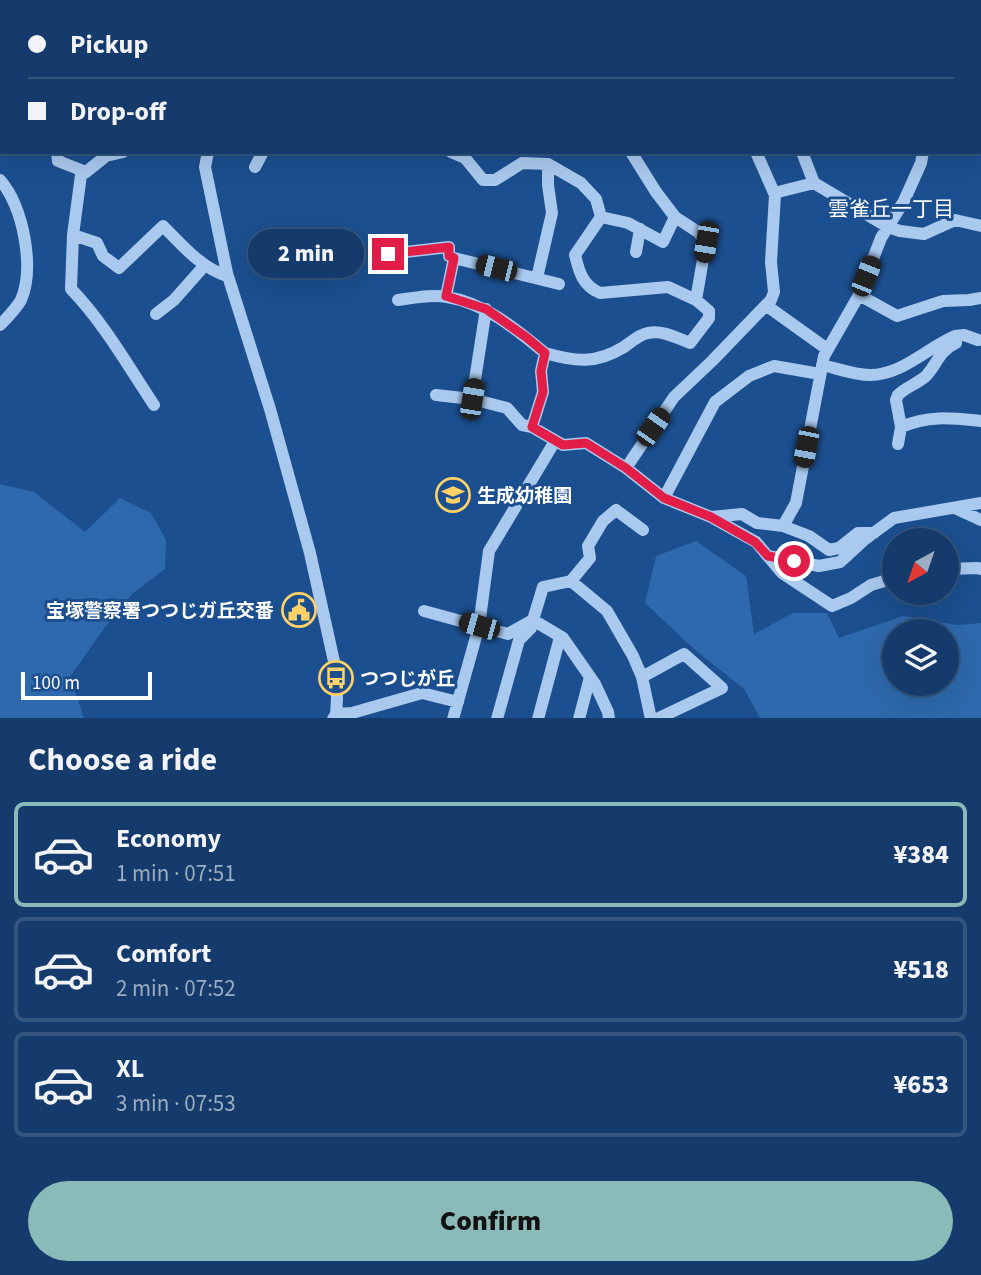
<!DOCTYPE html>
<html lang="en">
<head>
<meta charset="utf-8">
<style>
  body { margin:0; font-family:"Source Sans 3","Noto Sans JP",sans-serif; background:#1d4271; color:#f1f3f6; height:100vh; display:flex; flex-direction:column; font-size:26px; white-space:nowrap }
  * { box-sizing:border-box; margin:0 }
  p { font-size:23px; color:#9dadc1 }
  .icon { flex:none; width:38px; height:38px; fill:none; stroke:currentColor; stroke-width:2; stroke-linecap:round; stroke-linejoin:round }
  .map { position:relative; height:718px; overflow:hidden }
  .drawer { display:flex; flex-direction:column; background:#143b6b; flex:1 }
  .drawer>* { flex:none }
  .banner { position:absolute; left:0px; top:0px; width:982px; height:154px; box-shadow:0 7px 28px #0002,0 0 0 2px #33557e; display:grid; align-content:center; height:154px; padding:0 28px; background:#143b6b }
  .needle { width:46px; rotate:220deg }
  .buttons { position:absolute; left:882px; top:528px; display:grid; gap:14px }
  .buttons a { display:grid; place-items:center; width:77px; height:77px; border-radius:50%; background:#143b6b; box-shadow:0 7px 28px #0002,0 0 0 2px #33557e; font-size:35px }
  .scale { position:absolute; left:21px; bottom:18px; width:131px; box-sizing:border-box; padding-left:7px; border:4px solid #fff; border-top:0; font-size:19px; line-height:24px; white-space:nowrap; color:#fff; -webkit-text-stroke:5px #1b4f8f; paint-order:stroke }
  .end { position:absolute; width:32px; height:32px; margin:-16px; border:9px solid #e11d48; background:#fff; box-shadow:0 0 0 4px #fff }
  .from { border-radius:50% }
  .bubble { position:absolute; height:49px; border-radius:24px; background:#143b6b; box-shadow:0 7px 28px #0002,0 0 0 2px #33557e; font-size:23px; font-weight:800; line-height:49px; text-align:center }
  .car { position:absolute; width:21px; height:42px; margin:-21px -10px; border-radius:9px; box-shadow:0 0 5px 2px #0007; background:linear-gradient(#222 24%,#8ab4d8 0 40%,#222 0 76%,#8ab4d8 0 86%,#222 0) }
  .banner b { display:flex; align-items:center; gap:24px; height:66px; font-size:26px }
  .banner b+b { border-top:2px solid #33557e }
  .banner i { width:18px; height:18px; background:#f1f3f6 }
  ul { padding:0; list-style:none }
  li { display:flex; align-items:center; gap:21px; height:105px; margin:0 14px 10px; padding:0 14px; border:4px solid #33557e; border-radius:10px }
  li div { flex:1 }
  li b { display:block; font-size:26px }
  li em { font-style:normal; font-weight:800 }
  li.selected { border-color:#8bbbb9 }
  li>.icon { width:63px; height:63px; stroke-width:1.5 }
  h2 { padding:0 28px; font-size:32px; line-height:84px }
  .button { display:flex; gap:14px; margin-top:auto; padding:14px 28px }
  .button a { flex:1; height:80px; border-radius:42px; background:#8bbbb9; color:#111; font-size:28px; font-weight:800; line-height:80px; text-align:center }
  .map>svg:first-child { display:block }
  .green { fill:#2e69ad; fill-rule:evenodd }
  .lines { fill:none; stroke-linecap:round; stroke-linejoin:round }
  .minor { stroke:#a9c9ee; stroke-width:12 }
  .route { stroke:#e11d48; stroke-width:9 }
  .labels { text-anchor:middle; stroke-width:6; stroke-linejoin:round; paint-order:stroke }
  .poi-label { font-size:19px; font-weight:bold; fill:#fff; stroke:#1b4f8f; text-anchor:start }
  .neighbourhood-label { font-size:21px; fill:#fff; stroke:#1b4f8f }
</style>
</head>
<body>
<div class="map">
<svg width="981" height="719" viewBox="0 0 981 719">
  <rect width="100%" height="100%" fill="#1b4f8f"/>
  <path class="green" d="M 0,484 L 34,492 L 85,532 L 120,498 L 151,513 L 166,540 L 165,569 L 132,594 L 103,630 L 70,677 L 84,718 L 0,718 Z
    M 696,541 L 746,576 L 754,634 L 793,613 L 827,613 L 839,638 L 903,616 L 957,625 L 981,623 L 981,718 L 760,718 L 744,689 L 695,650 L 645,603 L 656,556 ZM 894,632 L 947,632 L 947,684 L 894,684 Z"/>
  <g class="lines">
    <path class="minor" d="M 170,0 L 171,2
      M 697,0 L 697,2
      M 866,0 L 866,2
      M 18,2 L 19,0
      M 301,2 L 303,0
      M 514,2 L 514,0
      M 784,2 L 784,0
      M 945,2 L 946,0
      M 980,21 L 981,22
      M 0,29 L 2,26
      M 0,44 L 2,46
      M 0,91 L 2,92
      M 57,152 L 58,161 L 86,172 L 106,156 L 123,152
      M 208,152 L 205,167 L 227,273 L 270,409 L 310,553 L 335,666 L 337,699 L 336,714 L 333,719
      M 451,152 L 465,158 L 483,180 L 495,180 L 522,163 L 548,164 L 581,183 L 596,199 L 601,217 L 628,223 L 663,242 L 675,217 L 656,192 L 631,152
      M 802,152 L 814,183
      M 255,167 L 263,152
      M 86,172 L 81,175 L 73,235 L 71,289 C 104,323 128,366 154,405
      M 0,180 C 23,205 35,268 21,300 C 16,309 7,318 0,325
      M 774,193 L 814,183 L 888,227 L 900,231 L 924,234 L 955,220 L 981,226
      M 601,217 L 575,255 C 579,272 583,286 600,293 L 668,287 L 696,300
      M 73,235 L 97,243 L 103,256 L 119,268 L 163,226 C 182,245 201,268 227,276
      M 636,252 L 640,229
      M 388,254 L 449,247 L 449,256 L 454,258 L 559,284
      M 537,278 L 552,213 L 548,185 L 548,164
      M 859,295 L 897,316 L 943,301 L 969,300 L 981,298
      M 446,296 L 454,258
      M 398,300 C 413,298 432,294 447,297 C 485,303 516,329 545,353 L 541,371 L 543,392 L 532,427 L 563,445 L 586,443 L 626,468 L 664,498 L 711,517 L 756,542 L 782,573 L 832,606 L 851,598 L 871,585 L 894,578
      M 767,306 L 827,349
      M 486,309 L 472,399 L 507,408 L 522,425 L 532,427
      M 156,314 L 174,300 L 205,265
      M 545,353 C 576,362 596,364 624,347 C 631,342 640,334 648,333 C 663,330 677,338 690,343 L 709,318 L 709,311 L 696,300 L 706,242 L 698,232 L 675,217
      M 822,365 C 836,368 854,375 870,375 C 902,375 927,348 955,336 L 964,335 L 978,340
      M 436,395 L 472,399
      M 901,427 L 896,400 L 898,395 C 906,387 917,384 926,376 C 938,363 938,352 956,343
      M 898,444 L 901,427 C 929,415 951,418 981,421
      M 626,468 L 674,397 L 712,361 L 771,300 L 774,292 L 771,262 L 775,195 L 756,152
      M 664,498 L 715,402 L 749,376 L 774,366 L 820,374
      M 955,508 L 981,520
      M 711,517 L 742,514 L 757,523 L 783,526 L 809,536 L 829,550 L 839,548 L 858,533 L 874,533
      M 783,526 L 796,503 L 824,356 L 859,295 L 881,238 L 904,201 L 921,163 L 923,152
      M 768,556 L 819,566 L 840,562 L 864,540 L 894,518 L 981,503
      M 947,569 L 978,568 L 981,569
      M 571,581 L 607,611 L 633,656 L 642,677 L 651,719
      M 424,611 L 508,634 L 533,620 L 543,587 L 571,581 L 590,558 L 588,546 L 603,521 L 616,510 L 643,530
      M 642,677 L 684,654 L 722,688 L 657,719
      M 336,714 L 352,713 L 422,693 L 458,702
      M 453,719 L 479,626 L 489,551 L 555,441
      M 497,719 L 519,640 L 531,628 L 533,620 L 563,638 L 595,684 L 608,712 L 609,719
      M 538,719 L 560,637
      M 579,719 L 590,677"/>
  </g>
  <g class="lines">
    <path class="route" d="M 388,254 L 449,247 L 449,256 L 454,258 L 446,296 L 486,309 L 526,337 L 545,353 L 541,371 L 543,392 L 532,427 L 563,445 L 586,443 L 626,468 L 664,498 L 711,517 L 755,542 L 768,556 L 794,561"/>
  </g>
  <defs>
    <g id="school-ring" transform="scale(1.75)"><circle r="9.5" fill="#1b4f8f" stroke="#ffd166" stroke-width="1.5"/><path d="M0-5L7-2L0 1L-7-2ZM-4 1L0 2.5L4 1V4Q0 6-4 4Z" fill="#ffd166"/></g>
    <g id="civic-ring" transform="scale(1.75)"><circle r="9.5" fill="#1b4f8f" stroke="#ffd166" stroke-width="1.5"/><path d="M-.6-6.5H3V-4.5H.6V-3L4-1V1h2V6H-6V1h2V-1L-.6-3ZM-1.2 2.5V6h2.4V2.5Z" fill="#ffd166"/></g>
    <g id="bus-ring" transform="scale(1.75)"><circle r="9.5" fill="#1b4f8f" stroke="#ffd166" stroke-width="1.5"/><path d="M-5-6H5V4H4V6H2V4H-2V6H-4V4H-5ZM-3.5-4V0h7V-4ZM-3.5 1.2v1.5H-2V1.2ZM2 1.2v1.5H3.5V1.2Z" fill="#ffd166"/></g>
  </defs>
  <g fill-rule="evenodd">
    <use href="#school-ring" x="453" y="495"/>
    <use href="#civic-ring" x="299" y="610"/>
    <use href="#bus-ring" x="336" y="678"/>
  </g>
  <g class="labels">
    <g class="poi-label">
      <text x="477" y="502">生成幼稚園</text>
      <text x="274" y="617" text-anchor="end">宝塚警察署つつじガ丘交番</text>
      <text x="360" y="685">つつじが丘</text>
    </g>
    <g class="neighbourhood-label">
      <text x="891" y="216">雲雀丘一丁目</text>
    </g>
  </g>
</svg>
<div class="buttons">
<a><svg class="needle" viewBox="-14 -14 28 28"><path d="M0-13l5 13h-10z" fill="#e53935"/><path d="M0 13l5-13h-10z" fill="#9dadc1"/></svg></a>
<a><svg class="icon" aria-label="layers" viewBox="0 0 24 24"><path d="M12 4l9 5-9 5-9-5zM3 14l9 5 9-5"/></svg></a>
</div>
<div class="scale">100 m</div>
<i class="end from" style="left:794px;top:561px"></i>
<i class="end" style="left:388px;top:254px"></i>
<div class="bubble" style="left:248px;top:229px;width:116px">2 min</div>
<i class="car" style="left:706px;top:242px;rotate:190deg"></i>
<i class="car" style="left:496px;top:268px;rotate:284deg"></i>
<i class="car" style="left:866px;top:276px;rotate:22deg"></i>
<i class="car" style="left:472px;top:399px;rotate:9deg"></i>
<i class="car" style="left:653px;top:427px;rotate:35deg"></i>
<i class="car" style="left:806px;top:447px;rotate:191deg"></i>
<i class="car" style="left:479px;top:626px;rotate:286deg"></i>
<div class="banner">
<b><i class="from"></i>Pickup</b>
<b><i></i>Drop-off</b>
</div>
</div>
<section class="drawer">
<h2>Choose a ride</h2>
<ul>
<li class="selected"><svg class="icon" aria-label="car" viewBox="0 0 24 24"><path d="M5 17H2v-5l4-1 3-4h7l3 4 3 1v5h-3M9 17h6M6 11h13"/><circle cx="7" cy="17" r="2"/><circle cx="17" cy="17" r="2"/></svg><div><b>Economy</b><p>1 min · 07:51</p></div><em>¥384</em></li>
<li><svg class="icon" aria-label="car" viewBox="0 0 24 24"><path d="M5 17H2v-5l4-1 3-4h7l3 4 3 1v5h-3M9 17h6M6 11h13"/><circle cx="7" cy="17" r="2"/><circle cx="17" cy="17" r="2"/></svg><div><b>Comfort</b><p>2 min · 07:52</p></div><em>¥518</em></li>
<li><svg class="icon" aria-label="car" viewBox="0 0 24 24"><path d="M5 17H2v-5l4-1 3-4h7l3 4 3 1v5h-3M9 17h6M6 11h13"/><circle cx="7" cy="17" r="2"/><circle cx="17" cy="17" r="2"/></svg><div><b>XL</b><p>3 min · 07:53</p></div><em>¥653</em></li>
</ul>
<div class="button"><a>Confirm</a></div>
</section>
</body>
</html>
